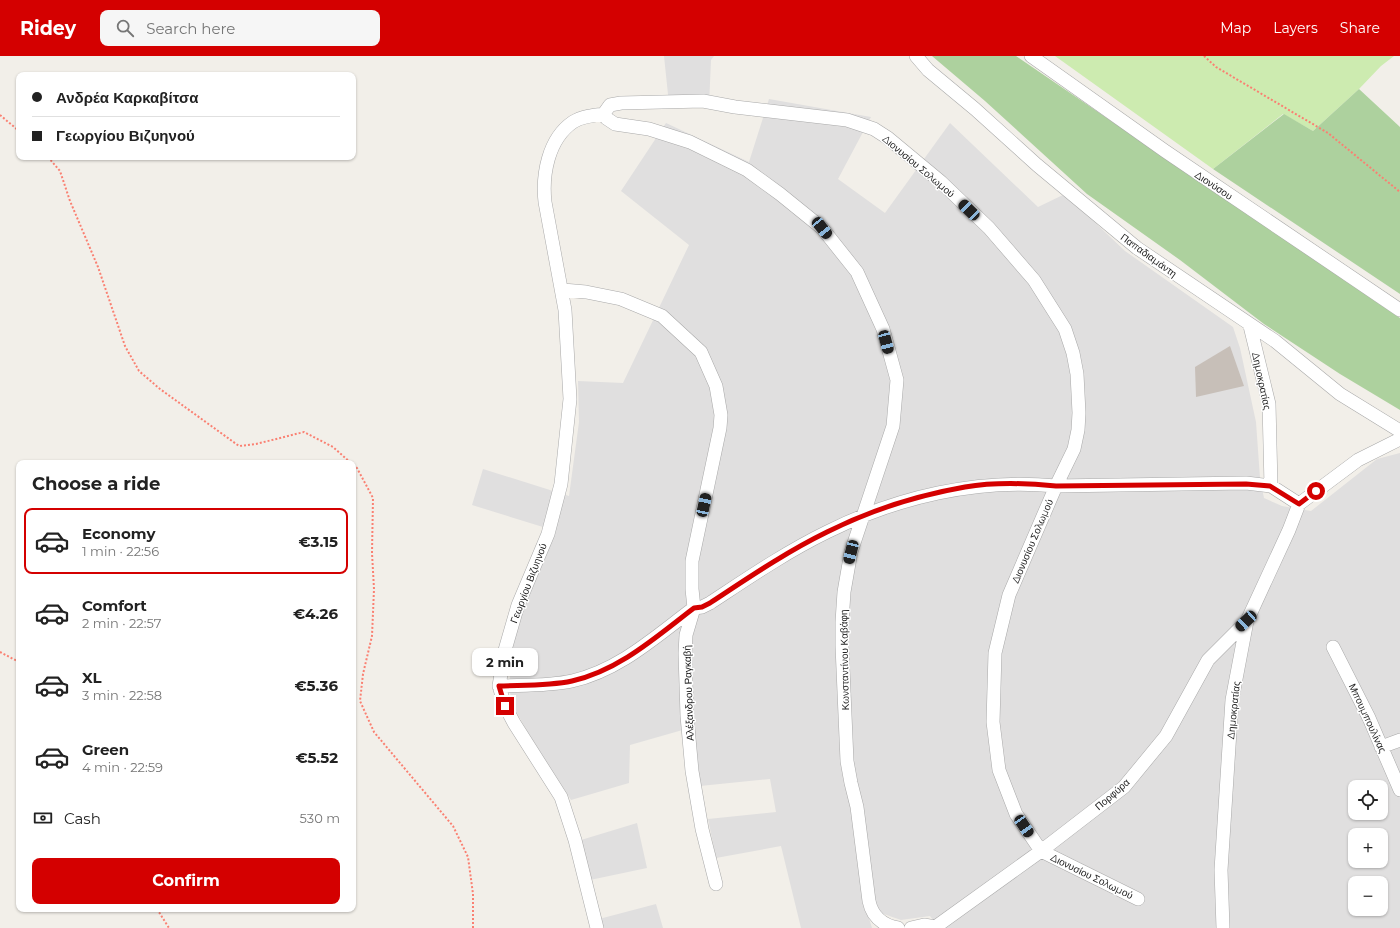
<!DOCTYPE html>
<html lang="en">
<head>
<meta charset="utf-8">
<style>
  body { margin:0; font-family:Montserrat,sans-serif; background:#f6f6f6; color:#222; height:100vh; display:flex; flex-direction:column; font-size:15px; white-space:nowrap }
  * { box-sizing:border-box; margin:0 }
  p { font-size:13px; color:#767676 }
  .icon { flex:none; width:22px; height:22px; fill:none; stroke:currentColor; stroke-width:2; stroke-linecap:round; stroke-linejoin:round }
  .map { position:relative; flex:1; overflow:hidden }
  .panel { position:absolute; left:16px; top:404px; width:340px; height:452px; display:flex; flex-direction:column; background:#fff; border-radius:8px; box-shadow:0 1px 3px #0004 }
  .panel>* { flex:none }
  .guide { position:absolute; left:16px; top:16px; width:340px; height:88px; border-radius:8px; box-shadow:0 1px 3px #0004; display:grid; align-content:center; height:88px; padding:0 16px; background:#fff }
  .buttons { position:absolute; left:1348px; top:724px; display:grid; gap:8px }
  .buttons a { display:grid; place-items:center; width:40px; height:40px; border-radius:8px; background:#fff; box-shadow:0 1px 3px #0004; font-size:20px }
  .end { position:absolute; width:18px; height:18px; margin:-9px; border:5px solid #d40000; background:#fff; box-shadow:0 0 0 2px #fff }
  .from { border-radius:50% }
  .bubble { position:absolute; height:28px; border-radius:8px; background:#fff; box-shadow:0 1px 3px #0004; font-size:13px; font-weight:700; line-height:28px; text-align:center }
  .car { position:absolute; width:12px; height:24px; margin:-12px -6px; border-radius:5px; box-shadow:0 0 3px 1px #0007; background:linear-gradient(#222 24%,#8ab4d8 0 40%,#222 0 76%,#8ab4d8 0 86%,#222 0) }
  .guide b { display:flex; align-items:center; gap:14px; height:38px; font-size:15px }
  .guide b+b { border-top:1px solid #e0e0e0 }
  .guide i { width:10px; height:10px; background:#222 }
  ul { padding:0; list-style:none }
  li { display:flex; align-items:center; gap:12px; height:66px; margin:0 8px 6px; padding:0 8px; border:2px solid transparent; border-radius:8px }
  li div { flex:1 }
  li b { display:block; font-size:15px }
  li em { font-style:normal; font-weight:700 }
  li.selected { border-color:#d40000 }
  li>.icon { width:36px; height:36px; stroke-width:1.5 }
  h2 { padding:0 16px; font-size:18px; line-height:48px }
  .pay { display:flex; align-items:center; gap:10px; height:44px; padding:0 16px; font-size:15px }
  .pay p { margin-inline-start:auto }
  .button { display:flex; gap:8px; margin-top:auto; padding:8px 16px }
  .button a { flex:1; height:46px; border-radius:8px; background:#d40000; color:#fff; font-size:16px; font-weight:700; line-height:46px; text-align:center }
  header { display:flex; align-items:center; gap:24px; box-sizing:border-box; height:56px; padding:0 20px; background:#d40000; color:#fff }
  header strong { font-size:19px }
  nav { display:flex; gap:22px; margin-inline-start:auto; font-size:14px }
  .search { width:280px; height:36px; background:#f6f6f6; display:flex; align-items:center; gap:10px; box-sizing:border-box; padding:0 14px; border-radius:8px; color:#767676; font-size:15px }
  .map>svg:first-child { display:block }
  .residential { fill:#e0dfdf; fill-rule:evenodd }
  .grass { fill:#cdebb0 }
  .forest { fill:#add19e }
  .building { fill:#c7bfb8 }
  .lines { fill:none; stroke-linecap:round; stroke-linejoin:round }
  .minor-casing { stroke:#a9a9a9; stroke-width:14 }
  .path { stroke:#fa8072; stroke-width:2; stroke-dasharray:2 2; stroke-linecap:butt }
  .minor { stroke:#fff; stroke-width:13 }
  .route { stroke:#d40000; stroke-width:5 }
  .labels { text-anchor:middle; stroke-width:3; stroke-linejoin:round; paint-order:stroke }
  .street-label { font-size:10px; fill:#222; stroke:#fff }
</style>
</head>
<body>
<header>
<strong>Ridey</strong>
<div class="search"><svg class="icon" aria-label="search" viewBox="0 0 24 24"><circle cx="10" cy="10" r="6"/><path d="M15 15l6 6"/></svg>Search here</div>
<nav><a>Map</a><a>Layers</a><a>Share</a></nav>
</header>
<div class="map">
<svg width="1400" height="872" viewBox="0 0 1400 872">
  <rect width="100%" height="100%" fill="#f2efe9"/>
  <path class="residential" d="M 664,0 L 714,0 L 711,4 L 709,50 L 669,48 Z
    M 769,43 L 871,61 L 838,123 L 885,157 L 950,67 L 1038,151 L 1065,138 L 1125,195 L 1233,271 L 1240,292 L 1256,366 L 1260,422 L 1264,442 L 1282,450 L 1311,455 L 1377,403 L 1400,397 L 1400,872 L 939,872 L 930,860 L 901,864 L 878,856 L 865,849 L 872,872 L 801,872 L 781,790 L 716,802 L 708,763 L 776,756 L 770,723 L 700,730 L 693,671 L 630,689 L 629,727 L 571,744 L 527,675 L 513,650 L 510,637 L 510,605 L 514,582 L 521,557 L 556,475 L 472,449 L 483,413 L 569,440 L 579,366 L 578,325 L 623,327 L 689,189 L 621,135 L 666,67 L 749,106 ZM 1355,731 L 1381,731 L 1381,757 L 1355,757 ZM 1355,779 L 1381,779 L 1381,805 L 1355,805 ZM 1355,827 L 1381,827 L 1381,853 L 1355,853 Z
    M 637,767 L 647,812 L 590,824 L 581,784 Z
    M 656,848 L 663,872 L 603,872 L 599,863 Z"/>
  <path class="grass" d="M 1055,0 L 1394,0 L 1381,10 L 1359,33 L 1313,75 L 1283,58 L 1213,113 Z"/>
  <path class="forest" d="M 932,0 L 1016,0 L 1400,262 L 1400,354 L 1340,318 L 1264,268 L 1180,204 L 1087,138 L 985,45 Z
    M 1359,33 L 1400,71 L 1400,238 L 1213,113 L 1284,58 L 1313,75 Z"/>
  <path class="building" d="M 1230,290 L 1244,330 L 1196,341 L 1195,311 Z"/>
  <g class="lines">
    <g class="minor-casing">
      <path id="minor" d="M 916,0 L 928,14 L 975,53 L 1037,109 L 1137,192 L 1275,285 L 1340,338 L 1400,375
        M 1031,0 L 1165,95 L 1400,254
        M 563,234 L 586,236 L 621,243 L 662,260 L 701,296 L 716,330 L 721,359 L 720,372 L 692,505 L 692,533 L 694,552 L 686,579 L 685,597 L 687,660 L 692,715 L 702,773 L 716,828
        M 1250,270 L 1269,348 L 1271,430
        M 1333,591 L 1369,662 L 1400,734
        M 499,630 C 523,629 549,630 572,625 C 620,614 656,580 694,552 L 702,551 L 710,547 C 748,522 786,496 827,476 C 897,441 978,422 1056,430 L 1246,427 L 1271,430 L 1299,448 L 1358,404 L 1400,383
        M 1381,691 L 1400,684
        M 597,872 L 575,784 L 561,741 L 514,667 L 505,650 L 499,630 L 505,594 L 518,549 L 548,478 L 561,428 L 570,343 L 565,254 L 545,146 C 542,119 548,83 573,66 C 582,60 595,59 605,58
        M 898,872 C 882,869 872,860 869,845 L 857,751 L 851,727 L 847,705 L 842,590 L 842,566 L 844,536 L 851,496 L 893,370 L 897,324 L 883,273 L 857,216 L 822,172 L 780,138 L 747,114 L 690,86 L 649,73 L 615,68 L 606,62 L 605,56 L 610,49 L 621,47 L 703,45 L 735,51 L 847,64 L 874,73 L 888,82 L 941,126 L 989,172 L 1034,224 L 1065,273 L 1073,297 L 1077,318 L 1079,357 L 1078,374 L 1074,393 L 1056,430 L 1009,539 L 995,597 L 993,666 L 999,714 L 1016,758 L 1041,795 L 1138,843
        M 911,872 L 924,869 L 935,871
        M 934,872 L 1041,795 L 1124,731 L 1166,680 L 1208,604 L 1247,565
        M 1223,872 L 1221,814 L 1232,644 L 1247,565 L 1289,474 L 1299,448"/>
    </g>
    <path class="path" d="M 1204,0 L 1216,11 L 1328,77 L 1400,136
      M 0,59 L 19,75
      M 48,101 L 60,115 L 70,145 L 98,211 L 125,290 L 139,315 L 160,333 L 239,390 L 256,388 L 304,376 L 333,391 L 351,407
      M 353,409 L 357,412 L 373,442 L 372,497 L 374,533 L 372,580 L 363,618 L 360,645 L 374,676 L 453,770 L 468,801 L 473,838 L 473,872
      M 0,596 L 19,606
      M 157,853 L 169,872"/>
    <use href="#minor" class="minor"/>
  </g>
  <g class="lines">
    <path class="route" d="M 505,650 L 499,630 C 523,629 549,630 572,625 C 620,614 657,580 694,552 L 702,551 L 710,547 C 748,522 786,496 827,476 C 869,455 919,439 965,431 C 995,426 1026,427 1056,430 L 1246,428 L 1270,430 L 1299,448 L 1316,435"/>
  </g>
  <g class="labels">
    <g class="street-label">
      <text transform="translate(919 110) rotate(40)" y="4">Διονυσίου Σολωμού</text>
      <text transform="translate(1214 129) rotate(34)" y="4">Διονύσου</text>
      <text transform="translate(1149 199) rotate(36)" y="4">Παπαδιαμάντη</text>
      <text transform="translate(1262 325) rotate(78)" y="4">Δημοκρατίας</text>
      <text transform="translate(1032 485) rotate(-67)" y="4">Διονυσίου Σολωμού</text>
      <text transform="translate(528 527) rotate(-69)" y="4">Γεωργίου Βιζυηνού</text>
      <text transform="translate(844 604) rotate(-91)" y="4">Κωνσταντίνου Καβάφη</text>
      <text transform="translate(688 637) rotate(-92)" y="4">Αλέξανδρου Ραγκαβή</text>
      <text transform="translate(1233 654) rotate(-84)" y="4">Δημοκρατίας</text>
      <text transform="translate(1368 662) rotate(65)" y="4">Μπουμπουλίνας</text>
      <text transform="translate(1112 738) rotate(-41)" y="4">Πορφύρα</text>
      <text transform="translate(1092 820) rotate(26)" y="4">Διονυσίου Σολωμού</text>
    </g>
  </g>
</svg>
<div class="buttons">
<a><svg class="icon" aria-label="locate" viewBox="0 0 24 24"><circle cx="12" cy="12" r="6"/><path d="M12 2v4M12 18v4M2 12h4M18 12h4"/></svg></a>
<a>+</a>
<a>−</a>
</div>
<i class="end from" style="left:1316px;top:435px"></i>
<i class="end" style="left:505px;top:650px"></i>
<div class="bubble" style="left:472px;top:592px;width:66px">2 min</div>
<i class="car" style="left:969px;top:154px;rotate:314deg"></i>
<i class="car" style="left:822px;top:172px;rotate:141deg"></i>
<i class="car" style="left:886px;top:286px;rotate:165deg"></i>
<i class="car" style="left:704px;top:449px;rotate:12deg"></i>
<i class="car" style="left:851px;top:496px;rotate:194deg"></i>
<i class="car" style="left:1246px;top:565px;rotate:227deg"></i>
<i class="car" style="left:1024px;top:770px;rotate:146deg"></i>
<div class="guide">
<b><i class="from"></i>Ανδρέα Καρκαβίτσα</b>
<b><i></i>Γεωργίου Βιζυηνού</b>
</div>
<section class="panel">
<h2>Choose a ride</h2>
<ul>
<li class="selected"><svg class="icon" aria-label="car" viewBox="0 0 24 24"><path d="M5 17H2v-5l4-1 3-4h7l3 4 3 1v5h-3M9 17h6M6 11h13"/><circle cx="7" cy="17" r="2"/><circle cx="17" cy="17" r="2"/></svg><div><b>Economy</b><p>1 min · 22:56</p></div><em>€3.15</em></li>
<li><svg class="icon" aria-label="car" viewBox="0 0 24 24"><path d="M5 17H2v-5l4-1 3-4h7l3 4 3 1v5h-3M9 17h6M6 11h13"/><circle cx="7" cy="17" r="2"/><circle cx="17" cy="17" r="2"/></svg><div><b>Comfort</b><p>2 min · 22:57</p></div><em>€4.26</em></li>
<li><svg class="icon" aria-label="car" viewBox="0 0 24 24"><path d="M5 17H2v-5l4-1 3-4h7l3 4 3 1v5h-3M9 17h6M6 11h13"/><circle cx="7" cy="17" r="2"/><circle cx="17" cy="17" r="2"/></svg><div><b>XL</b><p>3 min · 22:58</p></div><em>€5.36</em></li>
<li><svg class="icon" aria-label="car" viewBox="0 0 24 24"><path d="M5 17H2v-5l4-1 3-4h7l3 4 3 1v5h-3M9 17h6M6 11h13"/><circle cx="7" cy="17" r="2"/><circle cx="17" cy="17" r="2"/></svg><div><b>Green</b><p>4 min · 22:59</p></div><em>€5.52</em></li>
</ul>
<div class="pay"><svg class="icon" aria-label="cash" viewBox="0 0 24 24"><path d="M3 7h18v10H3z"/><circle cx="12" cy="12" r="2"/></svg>Cash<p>530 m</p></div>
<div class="button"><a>Confirm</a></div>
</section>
</div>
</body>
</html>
